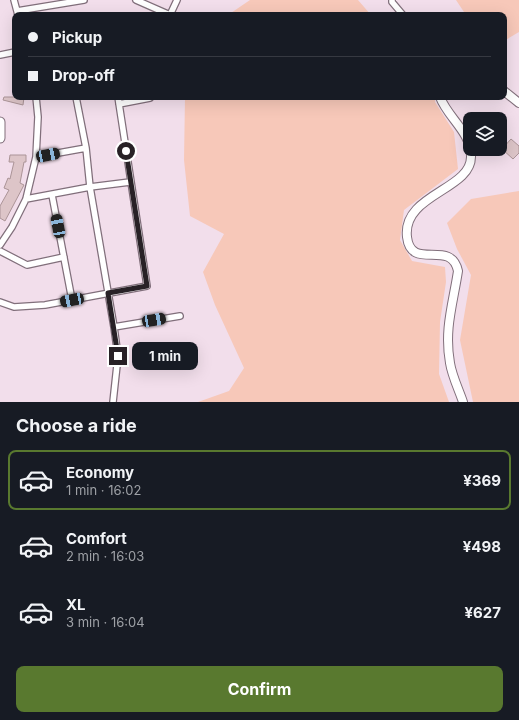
<!DOCTYPE html>
<html lang="en">
<head>
<meta charset="utf-8">
<style>
  body { margin:0; font-family:Inter,sans-serif; background:#242831; color:#f1f3f6; height:100vh; display:flex; flex-direction:column; font-size:15px; white-space:nowrap }
  * { box-sizing:border-box; margin:0 }
  p { font-size:13px; color:#9ea1a6 }
  .icon { flex:none; width:22px; height:22px; fill:none; stroke:currentColor; stroke-width:2; stroke-linecap:round; stroke-linejoin:round }
  .map { position:relative; height:402px; overflow:hidden }
  .side { display:flex; flex-direction:column; background:#171b24; flex:1 }
  .side>* { flex:none }
  .hud { position:absolute; left:12px; top:12px; width:495px; height:88px; border-radius:8px; box-shadow:0 4px 16px #0002; display:grid; align-content:center; height:88px; padding:0 16px; background:#171b24 }
  .tools { position:absolute; left:463px; top:112px; display:grid; gap:8px }
  .tools a { display:grid; place-items:center; width:44px; height:44px; border-radius:8px; background:#171b24; box-shadow:0 4px 16px #0002; font-size:20px }
  .end { position:absolute; width:18px; height:18px; margin:-9px; border:5px solid #282126; background:#fff; box-shadow:0 0 0 2px #fff }
  .from { border-radius:50% }
  .bubble { position:absolute; height:28px; border-radius:8px; background:#171b24; box-shadow:0 4px 16px #0002; font-size:13px; font-weight:700; line-height:28px; text-align:center }
  .car { position:absolute; width:12px; height:24px; margin:-12px -6px; border-radius:5px; box-shadow:0 0 3px 1px #0007; background:linear-gradient(#222 24%,#8ab4d8 0 40%,#222 0 76%,#8ab4d8 0 86%,#222 0) }
  .hud b { display:flex; align-items:center; gap:14px; height:38px; font-size:15px }
  .hud b+b { border-top:1px solid #363941 }
  .hud i { width:10px; height:10px; background:#f1f3f6 }
  ul { padding:0; list-style:none }
  li { display:flex; align-items:center; gap:12px; height:60px; margin:0 8px 6px; padding:0 8px; border:2px solid transparent; border-radius:8px }
  li div { flex:1 }
  li b { display:block; font-size:15px }
  li em { font-style:normal; font-weight:700 }
  li.selected { border-color:#59792f }
  li>.icon { width:36px; height:36px; stroke-width:1.5 }
  h2 { padding:0 16px; font-size:18px; line-height:48px }
  .primary-button { display:flex; gap:8px; margin-top:auto; padding:8px 16px }
  .primary-button a { flex:1; height:46px; border-radius:8px; background:#59792f; color:#fff; font-size:16px; font-weight:700; line-height:46px; text-align:center }
  .map>svg:first-child { display:block }
  .green { fill:#f7c8b9 }
  .building { fill:#ddc5c8; stroke:#ab9497 }
  .lines { fill:none; stroke-linecap:round; stroke-linejoin:round }
  .minor-casing { stroke:#816f7b; stroke-width:8 }
  .secondary-casing { stroke:#816f7b; stroke-width:10 }
  .trunk-casing { stroke:#816f7b; stroke-width:11 }
  .minor { stroke:#fff; stroke-width:5.5 }
  .secondary { stroke:#fff; stroke-width:8 }
  .trunk { stroke:#fff; stroke-width:9 }
  .route { stroke:#282126; stroke-width:5 }
</style>
</head>
<body>
<div class="map">
<svg width="519" height="402" viewBox="0 0 519 402">
  <rect width="100%" height="100%" fill="#f2deeb"/>
  <path class="green" d="M 250,0 L 358,0 L 371,15 L 228,15 Z
    M 456,0 L 519,0 L 519,32 L 504,41 L 504,15 L 466,15 Z
    M 185,97 L 435,97 L 435,102 L 454,132 L 458,169 L 404,210 L 400,240 L 412,261 L 445,267 L 446,282 L 440,322 L 439,374 L 449,402 L 198,402 L 229,391 L 244,368 L 215,305 L 203,272 L 224,234 L 190,216 L 184,160 Z
    M 519,191 L 519,402 L 473,402 L 460,340 L 471,275 L 457,249 L 447,223 L 471,199 Z"/>
  <path class="building" d="M 4,97 L 24,97 L 23,105 L 3,100 Z
    M 511,139 L 519,146 L 519,153 L 513,159 L 502,149 Z
    M 10,155 L 26,155 L 26,162 L 24,162 L 20,183 L 24,185 L 5,221 L 0,218 L 0,206 L 9,190 L 4,188 L 8,178 L 10,179 L 14,162 L 9,162 Z"/>
  <g class="lines">
    <g class="minor-casing">
      <path id="minor" d="M 14,0 L 18,15
        M 136,0 L 170,15
        M 392,0 L 392,2 L 403,15
        M 17,11 L 84,0
        M 170,15 L 177,0
        M 0,55 L 15,52
        M 76,97 L 86,148 L 90,187 L 114,327 L 118,356 L 113,402
        M 119,104 L 150,98 L 150,97
        M 36,157 L 86,148
        M 52,195 L 72,300
        M 26,199 L 90,187 L 130,182
        M 0,245 L 12,227 L 26,199 L 36,157 L 38,117 L 36,97
        M 0,251 L 27,265 L 64,257
        M 0,302 L 14,307 L 45,305 L 147,286 L 118,97
        M 114,327 L 180,316"/>
    </g>
    <g class="secondary-casing">
      <path id="secondary" d="M 504,91 L 519,103
        M 440,97 C 448,118 471,132 471,156 C 472,190 402,194 407,237 C 411,272 451,238 458,271 C 453,304 444,329 450,363 C 452,376 459,390 463,402"/>
    </g>
    <g class="trunk-casing">
      <path id="trunk" d="M 0,122 L 0,138"/>
    </g>
    <use href="#minor" class="minor"/>
    <use href="#secondary" class="secondary"/>
    <use href="#trunk" class="trunk"/>
  </g>
  <g class="lines">
    <path class="route" d="M 118,356 L 108,293 L 147,286 L 126,151"/>
  </g>
</svg>
<div class="tools">
<a><svg class="icon" aria-label="layers" viewBox="0 0 24 24"><path d="M12 4l9 5-9 5-9-5zM3 14l9 5 9-5"/></svg></a>
</div>
<i class="end from" style="left:126px;top:151px"></i>
<i class="end" style="left:118px;top:356px"></i>
<div class="bubble" style="left:132px;top:342px;width:66px">1 min</div>
<i class="car" style="left:48px;top:155px;rotate:79deg"></i>
<i class="car" style="left:58px;top:226px;rotate:349deg"></i>
<i class="car" style="left:72px;top:300px;rotate:259deg"></i>
<i class="car" style="left:154px;top:320px;rotate:80deg"></i>
<div class="hud">
<b><i class="from"></i>Pickup</b>
<b><i></i>Drop-off</b>
</div>
</div>
<section class="side">
<h2>Choose a ride</h2>
<ul>
<li class="selected"><svg class="icon" aria-label="car" viewBox="0 0 24 24"><path d="M5 17H2v-5l4-1 3-4h7l3 4 3 1v5h-3M9 17h6M6 11h13"/><circle cx="7" cy="17" r="2"/><circle cx="17" cy="17" r="2"/></svg><div><b>Economy</b><p>1 min · 16:02</p></div><em>¥369</em></li>
<li><svg class="icon" aria-label="car" viewBox="0 0 24 24"><path d="M5 17H2v-5l4-1 3-4h7l3 4 3 1v5h-3M9 17h6M6 11h13"/><circle cx="7" cy="17" r="2"/><circle cx="17" cy="17" r="2"/></svg><div><b>Comfort</b><p>2 min · 16:03</p></div><em>¥498</em></li>
<li><svg class="icon" aria-label="car" viewBox="0 0 24 24"><path d="M5 17H2v-5l4-1 3-4h7l3 4 3 1v5h-3M9 17h6M6 11h13"/><circle cx="7" cy="17" r="2"/><circle cx="17" cy="17" r="2"/></svg><div><b>XL</b><p>3 min · 16:04</p></div><em>¥627</em></li>
</ul>
<div class="primary-button"><a>Confirm</a></div>
</section>
</body>
</html>
